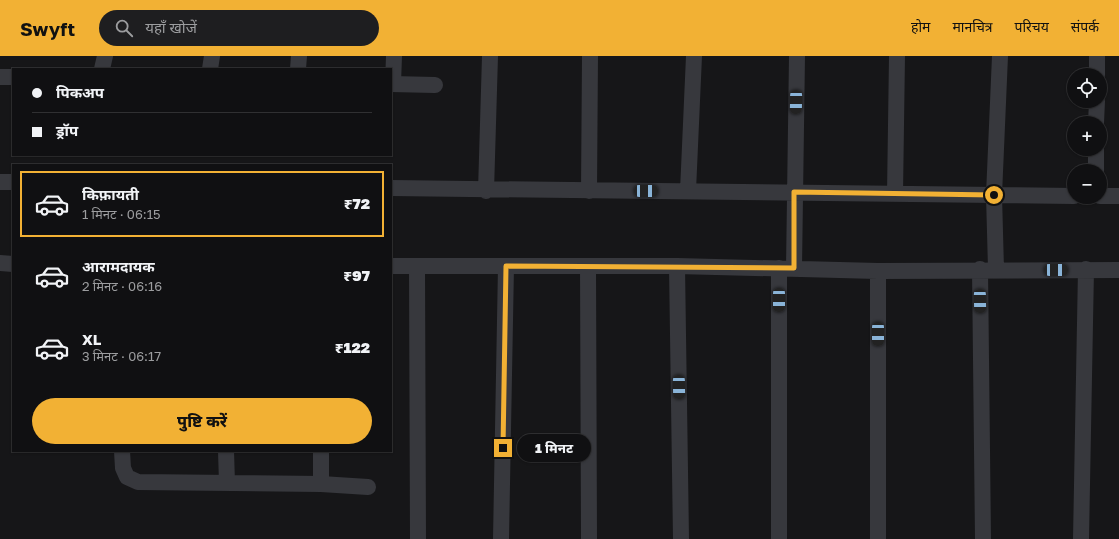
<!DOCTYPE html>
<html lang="hi">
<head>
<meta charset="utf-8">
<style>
  body { margin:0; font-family:"Golos Text","Noto Sans Devanagari",sans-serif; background:#1e1e20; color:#f1f3f6; height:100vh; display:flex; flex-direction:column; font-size:15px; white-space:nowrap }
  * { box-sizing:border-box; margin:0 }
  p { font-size:13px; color:#9c9d9f }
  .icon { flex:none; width:22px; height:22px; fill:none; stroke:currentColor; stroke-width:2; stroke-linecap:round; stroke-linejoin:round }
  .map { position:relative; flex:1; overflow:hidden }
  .drawer { position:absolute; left:12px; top:108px; width:380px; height:288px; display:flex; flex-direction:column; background:#101012; border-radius:0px; box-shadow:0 1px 3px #0004,0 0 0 1px #303032 }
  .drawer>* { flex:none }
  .hud { position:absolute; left:12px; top:12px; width:380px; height:88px; border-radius:0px; box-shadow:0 1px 3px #0004,0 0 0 1px #303032; display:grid; align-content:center; height:88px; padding:0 20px; background:#101012 }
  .controls { position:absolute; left:1067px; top:12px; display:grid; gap:8px }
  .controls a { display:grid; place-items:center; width:40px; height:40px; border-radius:50%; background:#101012; box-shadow:0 1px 3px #0004,0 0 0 1px #303032; font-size:20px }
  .end { position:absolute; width:18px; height:18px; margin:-9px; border:5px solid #f2b134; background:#111; box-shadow:0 0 0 2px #111 }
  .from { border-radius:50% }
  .bubble { position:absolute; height:28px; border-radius:14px; background:#101012; box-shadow:0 1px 3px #0004,0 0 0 1px #303032; font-size:13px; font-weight:800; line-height:28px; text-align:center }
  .car { position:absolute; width:12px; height:24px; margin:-12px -6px; border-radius:5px; box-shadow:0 0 3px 1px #0007; background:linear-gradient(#222 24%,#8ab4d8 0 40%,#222 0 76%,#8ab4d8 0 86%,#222 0) }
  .hud b { display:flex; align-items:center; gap:14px; height:38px; font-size:15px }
  .hud b+b { border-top:1px solid #303032 }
  .hud i { width:10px; height:10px; background:#f1f3f6 }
  ul { padding:7px 0 0; list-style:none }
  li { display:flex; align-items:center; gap:12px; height:66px; margin:0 8px 6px; padding:0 12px; border:2px solid transparent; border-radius:0px }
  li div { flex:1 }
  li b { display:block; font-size:15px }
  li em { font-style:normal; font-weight:800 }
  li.selected { border-color:#f2b134 }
  li>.icon { width:36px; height:36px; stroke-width:1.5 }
  .primary-button { display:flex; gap:8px; margin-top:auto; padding:8px 20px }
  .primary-button a { flex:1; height:46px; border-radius:24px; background:#f2b134; color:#111; font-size:16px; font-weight:800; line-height:46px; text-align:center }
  header { display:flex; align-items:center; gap:24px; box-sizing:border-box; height:56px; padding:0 20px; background:#f2b134; color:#111 }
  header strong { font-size:19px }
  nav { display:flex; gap:22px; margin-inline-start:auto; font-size:14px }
  .search { width:280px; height:36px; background:#1e1e20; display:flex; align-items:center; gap:10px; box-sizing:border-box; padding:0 14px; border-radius:22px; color:#9c9d9f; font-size:15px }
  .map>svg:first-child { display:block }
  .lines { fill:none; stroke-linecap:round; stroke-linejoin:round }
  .minor { stroke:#37383d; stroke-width:16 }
  .route { stroke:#f2b134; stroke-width:5 }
</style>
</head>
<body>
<header>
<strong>Swyft</strong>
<div class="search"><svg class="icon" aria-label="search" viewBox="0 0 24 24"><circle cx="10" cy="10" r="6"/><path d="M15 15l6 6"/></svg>यहाँ खोजें</div>
<nav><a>होम</a><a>मानचित्र</a><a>परिचय</a><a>संपर्क</a></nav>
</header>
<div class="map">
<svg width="1119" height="483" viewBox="0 0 1119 483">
  <rect width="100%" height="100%" fill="#161618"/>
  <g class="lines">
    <path class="minor" d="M 102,13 L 105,0
      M 210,13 L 212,0
      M 298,13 L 299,0
      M 1097,19 L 1097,0
      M 0,21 L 13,21
      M 391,28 L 435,29
      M 393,28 L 394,0
      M 1096,67 L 1097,45
      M 1096,115 L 1096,93
      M 0,126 L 13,126
      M 391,132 L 1074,140
      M 486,135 L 490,0
      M 589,135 L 590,0
      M 688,135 L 694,0
      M 895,138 L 897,0
      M 1100,140 L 1119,140
      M 0,207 L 13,208
      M 391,210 L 677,210 L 878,215 L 1119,214
      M 417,210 L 418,483
      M 588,210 L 589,483
      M 677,210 L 681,483
      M 779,212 L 779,483
      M 794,212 L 797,0
      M 980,213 L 983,483
      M 996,213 L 994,139 L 1000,0
      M 122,395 L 123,412 L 127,421 L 138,426 L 321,428 L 321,395
      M 226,395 L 227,427
      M 321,428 L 368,431
      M 501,483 L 506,210
      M 878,483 L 878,215
      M 1081,483 L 1086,213"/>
  </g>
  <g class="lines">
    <path class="route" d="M 503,392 L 506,210 L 794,212 L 794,136 L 994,139"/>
  </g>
</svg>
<div class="controls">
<a><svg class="icon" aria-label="locate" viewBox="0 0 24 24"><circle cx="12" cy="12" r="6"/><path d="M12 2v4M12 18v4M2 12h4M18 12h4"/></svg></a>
<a>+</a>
<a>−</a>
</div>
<i class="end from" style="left:994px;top:139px"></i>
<i class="end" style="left:503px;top:392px"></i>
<div class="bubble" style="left:517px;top:378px;width:74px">1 मिनट</div>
<i class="car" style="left:796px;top:46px;rotate:181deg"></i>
<i class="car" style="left:646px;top:135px;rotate:90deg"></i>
<i class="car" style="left:1056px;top:214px;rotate:90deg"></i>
<i class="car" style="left:779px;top:244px;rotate:180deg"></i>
<i class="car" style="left:980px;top:245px;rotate:179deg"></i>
<i class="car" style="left:878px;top:278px;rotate:180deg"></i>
<i class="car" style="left:679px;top:331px;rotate:179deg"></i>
<div class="hud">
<b><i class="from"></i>पिकअप</b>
<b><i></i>ड्रॉप</b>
</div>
<section class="drawer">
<ul>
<li class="selected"><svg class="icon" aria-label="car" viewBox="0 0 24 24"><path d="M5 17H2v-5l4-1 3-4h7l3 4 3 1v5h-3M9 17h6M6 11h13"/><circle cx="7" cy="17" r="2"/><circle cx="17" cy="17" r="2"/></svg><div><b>किफ़ायती</b><p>1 मिनट · 06:15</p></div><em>₹72</em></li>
<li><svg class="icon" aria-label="car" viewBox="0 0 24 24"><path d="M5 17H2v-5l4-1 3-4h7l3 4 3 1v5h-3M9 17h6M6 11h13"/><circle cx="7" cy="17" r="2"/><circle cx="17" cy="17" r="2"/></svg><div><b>आरामदायक</b><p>2 मिनट · 06:16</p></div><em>₹97</em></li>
<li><svg class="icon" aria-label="car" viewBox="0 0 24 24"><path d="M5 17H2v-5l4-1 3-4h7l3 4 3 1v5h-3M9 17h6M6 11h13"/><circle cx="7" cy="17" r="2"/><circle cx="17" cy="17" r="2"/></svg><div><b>XL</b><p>3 मिनट · 06:17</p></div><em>₹122</em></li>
</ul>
<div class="primary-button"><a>पुष्टि करें</a></div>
</section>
</div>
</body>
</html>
